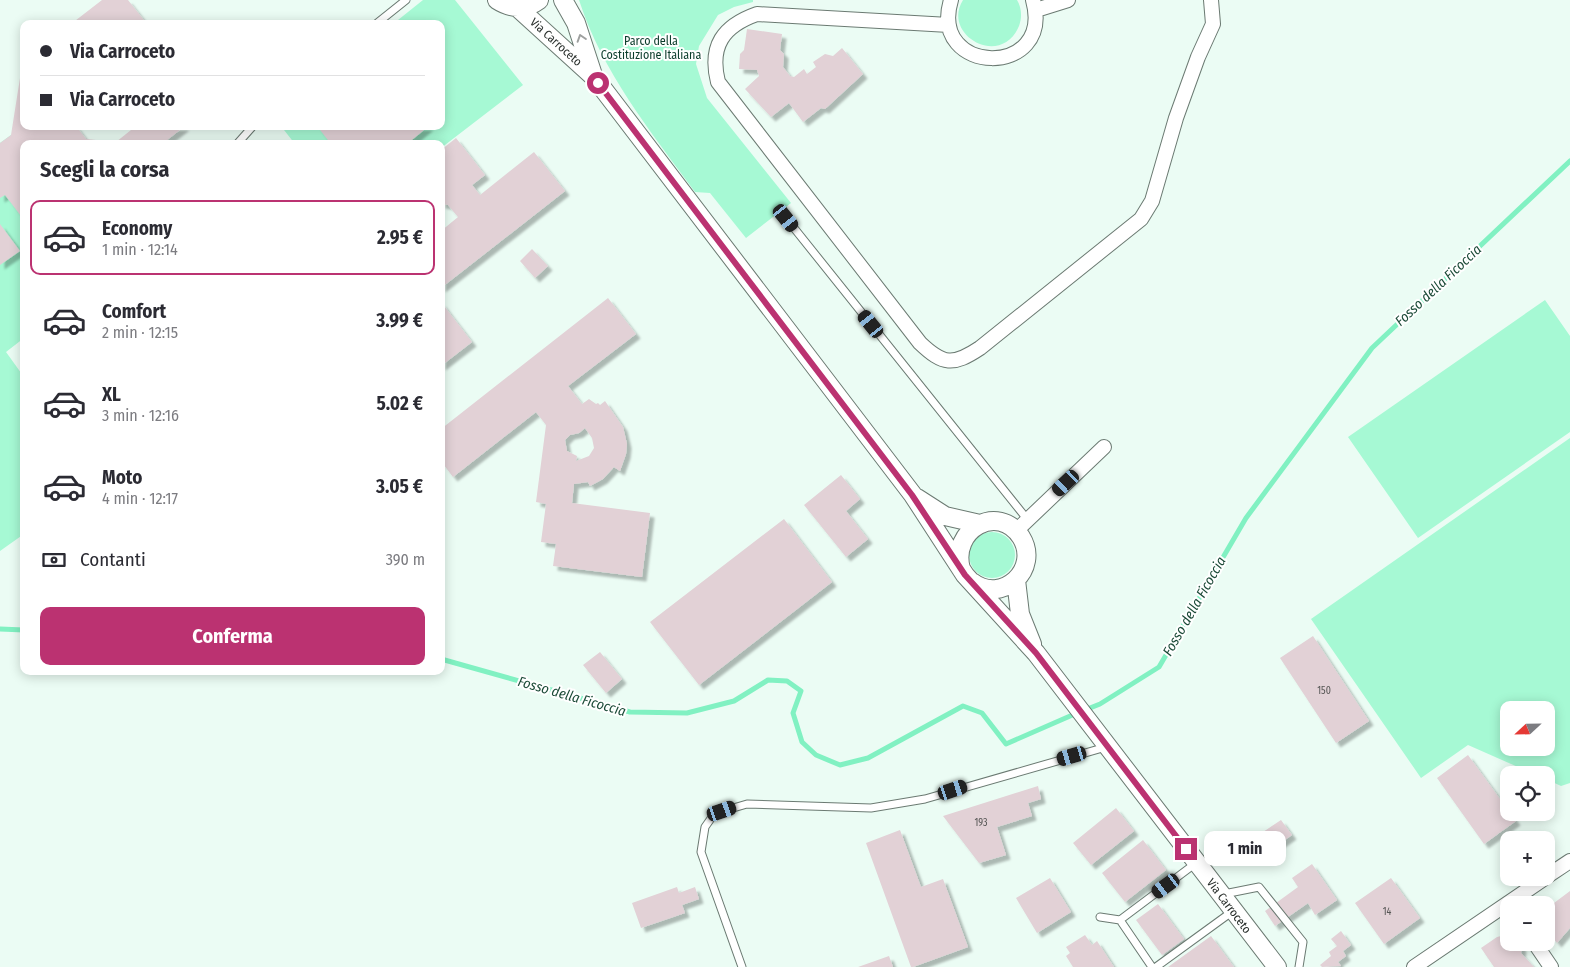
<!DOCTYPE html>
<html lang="it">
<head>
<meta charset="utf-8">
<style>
  body { margin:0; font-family:"Fira Sans Condensed",sans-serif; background:#f7f7f7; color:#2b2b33; height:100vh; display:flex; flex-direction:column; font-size:19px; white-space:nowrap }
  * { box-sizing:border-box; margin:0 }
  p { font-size:16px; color:#7c7c81 }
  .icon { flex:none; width:28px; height:28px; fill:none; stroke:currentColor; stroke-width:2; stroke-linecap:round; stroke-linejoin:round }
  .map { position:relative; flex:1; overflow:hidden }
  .panel { position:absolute; left:20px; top:140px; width:425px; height:535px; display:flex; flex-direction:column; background:#fff; border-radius:10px; box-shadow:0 2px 12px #0003 }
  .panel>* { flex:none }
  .guide { position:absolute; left:20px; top:20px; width:425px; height:110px; border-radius:10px; box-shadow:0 2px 12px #0003; display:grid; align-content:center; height:110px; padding:0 20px; background:#fff }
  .needle { width:32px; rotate:248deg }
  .controls { position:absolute; left:1500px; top:701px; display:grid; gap:10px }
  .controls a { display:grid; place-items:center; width:55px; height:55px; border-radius:10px; background:#fff; box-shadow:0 2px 12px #0003; font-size:25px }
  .end { position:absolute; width:22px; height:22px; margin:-11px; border:6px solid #bb3271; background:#fff; box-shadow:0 0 0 2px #fff }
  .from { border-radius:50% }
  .bubble { position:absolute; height:35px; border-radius:10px; background:#fff; box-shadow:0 2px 12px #0003; font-size:16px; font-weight:700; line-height:35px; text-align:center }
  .car { position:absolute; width:15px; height:30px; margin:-15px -8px; border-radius:6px; box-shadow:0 0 4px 1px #0007; background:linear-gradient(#222 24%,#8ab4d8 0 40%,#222 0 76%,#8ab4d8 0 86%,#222 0) }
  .guide b { display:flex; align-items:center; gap:18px; height:48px; font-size:19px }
  .guide b+b { border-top:1px solid #e1e1e2 }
  .guide i { width:12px; height:12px; background:#2b2b33 }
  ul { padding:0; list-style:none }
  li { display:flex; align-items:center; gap:15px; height:75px; margin:0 10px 8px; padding:0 10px; border:2px solid transparent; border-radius:10px }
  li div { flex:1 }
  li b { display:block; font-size:19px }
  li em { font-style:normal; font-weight:700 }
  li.selected { border-color:#bb3271 }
  li>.icon { width:45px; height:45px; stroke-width:1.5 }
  h2 { padding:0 20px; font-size:22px; line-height:60px }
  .pay { display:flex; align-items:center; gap:12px; height:55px; padding:0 20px; font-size:19px }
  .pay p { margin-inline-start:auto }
  .primary-button { display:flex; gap:10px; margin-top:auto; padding:10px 20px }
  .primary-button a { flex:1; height:58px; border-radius:10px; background:#bb3271; color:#fff; font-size:20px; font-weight:700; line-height:58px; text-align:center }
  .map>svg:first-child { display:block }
  .green { fill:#a6f9d4; fill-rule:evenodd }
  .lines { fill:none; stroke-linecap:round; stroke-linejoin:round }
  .stream { stroke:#81f1c2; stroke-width:5 }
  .building { fill:#e2d1d6; fill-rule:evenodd; filter:url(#shadow) }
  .service-casing { stroke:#6b7a72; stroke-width:9 }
  .minor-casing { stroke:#6b7a72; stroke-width:16 }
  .tertiary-casing { stroke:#6b7a72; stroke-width:20 }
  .service { stroke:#fff; stroke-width:7 }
  .minor { stroke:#fff; stroke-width:14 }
  .tertiary { stroke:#fff; stroke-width:18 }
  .oneway { stroke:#9ea09f }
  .route { stroke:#bb3271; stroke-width:6 }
  .labels { text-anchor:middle; stroke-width:4; stroke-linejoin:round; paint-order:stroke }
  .number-label { font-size:10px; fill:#565655 }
  .park-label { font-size:12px; fill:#0a3c2b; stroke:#fff }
  .street-label { font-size:12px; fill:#272d2a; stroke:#fff }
  .water-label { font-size:14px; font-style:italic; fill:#1b4a37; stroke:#fff }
</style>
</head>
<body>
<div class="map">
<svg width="1570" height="967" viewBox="0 0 1570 967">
  <defs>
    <filter id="shadow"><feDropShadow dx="4.5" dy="4.5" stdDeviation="1" flood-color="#0004"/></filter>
  </defs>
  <rect width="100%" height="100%" fill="#ebfcf4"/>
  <path class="green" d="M 423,0 L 455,0 L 523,85 L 441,148 L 441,144 L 295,144 L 284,130 L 284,126 L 441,126 L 441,24 L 393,24 Z
    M 579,0 L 753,0 L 753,2 L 734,7 L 718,15 L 699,46 L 696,64 L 707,98 L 791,203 L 746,238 L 710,193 L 695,192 C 651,132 602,72 579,0 Z
    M 963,0 L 1017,0 C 1022,8 1022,18 1019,26 C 1001,69 941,35 963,0 Z
    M 11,135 L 24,152 L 24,338 L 6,352 L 24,377 L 24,534 L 0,551 L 0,143 Z
    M 1545,300 L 1570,336 L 1570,432 L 1418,538 L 1348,437 Z
    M 1570,438 L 1570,783 L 1561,786 L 1546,779 L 1546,775 L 1536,775 L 1468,745 L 1421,778 L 1311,619 ZM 1509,710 L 1546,710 L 1546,748 L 1509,748 Z
    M969 555a23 23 0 1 1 46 0a23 23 0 1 1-46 0Z"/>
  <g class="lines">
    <path class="stream" d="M 0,629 L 24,630
      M 441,659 L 630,712 L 687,713 L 734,701 L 768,680 L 787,681 L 801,691 L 793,713 L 802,742 L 816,755 L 840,765 L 868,758 L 963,706 L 982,713 L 1006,744 L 1077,713
      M 1085,710 L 1100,704 L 1159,667 L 1246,518 L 1372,348 L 1570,161"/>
  </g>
  <path class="building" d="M 102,0 L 128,0 L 147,24 L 71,24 Z
    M 747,29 L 782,34 L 780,50 L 784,54 L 783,67 L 790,76 L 794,77 L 804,69 L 807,74 L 816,67 L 813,62 L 825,54 L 833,56 L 842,48 L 863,74 L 825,109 L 821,108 L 803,122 L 789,103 L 771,117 L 745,89 L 759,76 L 757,70 L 739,69 L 740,54 L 744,50 Z
    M 23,59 L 24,126 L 76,126 L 86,139 L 116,142 L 136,126 L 185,126 L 162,144 L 24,144 L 24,220 L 5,195 L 0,198 L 0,143 L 11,135 Z
    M 317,126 L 429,126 L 407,144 L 331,144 Z
    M 456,138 L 485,175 L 472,185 L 480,195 L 534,152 L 565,191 L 441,288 L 441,231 L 458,217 L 448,205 L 441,204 L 441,150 Z
    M 0,224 L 20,251 L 0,265 Z
    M 532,249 L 548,266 L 535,278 L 520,261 Z
    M 608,298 L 636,334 L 568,386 L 582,404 L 589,399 L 596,404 L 598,403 L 600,405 L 605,401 L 623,427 L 627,444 L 626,454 L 620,471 L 614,467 L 603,479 L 590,486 L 588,482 L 574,484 L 572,503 L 650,513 L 642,577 L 553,566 L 556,544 L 541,542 L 546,504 L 536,502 L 546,425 L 536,412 L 453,477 L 441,461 L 441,429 ZM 585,428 L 592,438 L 594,448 L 589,456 L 576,461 L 577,456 L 567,451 L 565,440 L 570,435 L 579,433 Z
    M 441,302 L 472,342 L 441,366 Z
    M 841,475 L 860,499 L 846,511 L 868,539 L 846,557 L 804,505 Z
    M 784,519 L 832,582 L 699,685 L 650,622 Z
    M 1313,636 L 1369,721 L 1336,743 L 1280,658 Z
    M 600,652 L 622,679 L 606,693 L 583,665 Z
    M 1468,755 L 1516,821 L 1484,844 L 1437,778 Z
    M 1038,786 L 1041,799 L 1028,803 L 1032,816 L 997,827 L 1006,855 L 979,863 L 943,816 Z
    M 1116,808 L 1134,831 L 1091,865 L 1073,843 Z
    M 1281,820 L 1292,835 L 1265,854 L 1254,838 Z
    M 900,830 L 921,887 L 943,879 L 968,947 L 913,967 L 911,967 L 866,843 Z
    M 1143,840 L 1166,870 L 1125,902 L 1102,873 Z
    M 1312,864 L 1337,900 L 1315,915 L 1308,903 L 1275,926 L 1265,911 L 1298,887 L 1292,878 Z
    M 1050,878 L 1071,912 L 1037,933 L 1016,898 Z
    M 1391,878 L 1420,918 L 1384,944 L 1355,903 Z
    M 677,887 L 679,893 L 695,887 L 699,899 L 682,905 L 685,913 L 641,928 L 632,903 Z
    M 1570,891 L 1570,928 L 1557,943 L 1546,929 L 1546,909 Z
    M 1158,904 L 1184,939 L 1162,955 L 1136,920 Z
    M 1341,931 L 1351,945 L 1343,951 L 1346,956 L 1338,962 L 1341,966 L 1322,967 L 1320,965 L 1331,956 L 1329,952 L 1337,946 L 1331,939 Z
    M 1509,934 L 1509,942 L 1519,942 L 1522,948 L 1521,953 L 1534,967 L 1494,967 L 1481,948 L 1497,937 Z
    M 1085,935 L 1092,945 L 1097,941 L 1114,967 L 1073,967 L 1066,956 L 1070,953 L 1066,947 Z
    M 1211,936 L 1234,967 L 1168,967 Z
    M 889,956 L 893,967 L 858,967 Z"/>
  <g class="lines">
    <g class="service-casing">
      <path id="service" d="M 376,24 L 406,0
        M 237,144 L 253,126
        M 786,218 L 1027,519
        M 1224,894 L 1259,887 L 1303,942 L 1299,967
        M 1100,917 L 1120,920 L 1152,967
        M 1120,920 L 1196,863
        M 742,967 L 701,852 L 705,827 L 712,817 L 723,811 L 747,804 L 871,808 L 925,799 L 1106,747
        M 1156,967 L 1233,911"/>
    </g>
    <g class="minor-casing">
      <path id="minor" d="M 951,0 C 928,76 1055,79 1033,0
        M 1036,10 L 1068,0
        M 949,25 L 757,14 C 723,26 709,46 718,82 L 920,343 C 943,365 953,366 980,348 L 1141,219 L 1152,201 L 1176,118 L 1198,57 L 1213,24 L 1211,0
        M 1016,531 L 1104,447
        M 1546,877 L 1570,861
        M 1534,942 L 1551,967
        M 1414,967 L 1545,878"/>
    </g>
    <g class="tertiary-casing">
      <path id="tertiary" d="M 497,0 C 511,9 526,10 539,0
        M 563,0 L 576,23 L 593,75
        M 517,7 L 594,77 L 913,495 L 965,575 L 1036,653 L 1277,967
        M 917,498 L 945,516 L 980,524
        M 961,569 C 950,530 998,502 1021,537 C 1041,569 1002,605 972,582
        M 1016,580 L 1020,614 L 1032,644"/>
    </g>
    <use href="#service" class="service"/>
    <use href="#minor" class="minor"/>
    <use href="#tertiary" class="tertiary"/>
  </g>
  <defs><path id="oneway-chevron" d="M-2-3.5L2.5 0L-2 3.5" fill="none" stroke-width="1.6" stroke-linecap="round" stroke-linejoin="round" transform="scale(1.25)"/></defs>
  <use class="oneway" href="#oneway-chevron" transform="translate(581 38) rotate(-108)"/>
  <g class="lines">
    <path class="route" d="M 598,83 L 912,495 L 965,575 L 1036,653 L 1186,849"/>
  </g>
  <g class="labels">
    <g class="number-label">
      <text x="1324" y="694">150</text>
      <text x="981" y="826">193</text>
      <text x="1387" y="915">14</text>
    </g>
    <g class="park-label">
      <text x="651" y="45">Parco della<tspan x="651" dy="14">Costituzione Italiana</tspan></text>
    </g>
    <g class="street-label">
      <text transform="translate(556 42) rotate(42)" y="4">Via Carroceto</text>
      <text transform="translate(1229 906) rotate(53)" y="4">Via Carroceto</text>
    </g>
    <g class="water-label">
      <text transform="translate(1438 285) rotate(-43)" y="5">Fosso della Ficoccia</text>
      <text transform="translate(1194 606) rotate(-60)" y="5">Fosso della Ficoccia</text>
      <text transform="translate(572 696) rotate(16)" y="5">Fosso della Ficoccia</text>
    </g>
  </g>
</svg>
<div class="controls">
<a><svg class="needle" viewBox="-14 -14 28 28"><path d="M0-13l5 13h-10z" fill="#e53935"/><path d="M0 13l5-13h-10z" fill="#7c7c81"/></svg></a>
<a><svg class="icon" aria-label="locate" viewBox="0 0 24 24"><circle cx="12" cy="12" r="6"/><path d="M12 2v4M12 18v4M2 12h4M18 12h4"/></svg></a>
<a>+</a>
<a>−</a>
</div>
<i class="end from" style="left:598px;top:83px"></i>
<i class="end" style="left:1186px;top:849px"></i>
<div class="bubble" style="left:1204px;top:831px;width:82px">1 min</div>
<i class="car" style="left:786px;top:218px;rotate:141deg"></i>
<i class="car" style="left:871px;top:324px;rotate:321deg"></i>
<i class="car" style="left:1066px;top:483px;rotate:227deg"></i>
<i class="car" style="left:1072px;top:756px;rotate:254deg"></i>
<i class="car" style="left:953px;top:790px;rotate:72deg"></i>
<i class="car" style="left:722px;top:811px;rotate:71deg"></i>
<i class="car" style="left:1166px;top:886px;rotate:234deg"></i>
<div class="guide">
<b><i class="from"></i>Via Carroceto</b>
<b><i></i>Via Carroceto</b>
</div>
<section class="panel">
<h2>Scegli la corsa</h2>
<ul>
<li class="selected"><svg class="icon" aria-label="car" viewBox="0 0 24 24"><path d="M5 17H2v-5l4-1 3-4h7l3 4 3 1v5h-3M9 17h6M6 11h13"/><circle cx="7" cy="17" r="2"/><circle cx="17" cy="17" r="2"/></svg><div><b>Economy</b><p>1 min · 12:14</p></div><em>2.95 €</em></li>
<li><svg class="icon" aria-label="car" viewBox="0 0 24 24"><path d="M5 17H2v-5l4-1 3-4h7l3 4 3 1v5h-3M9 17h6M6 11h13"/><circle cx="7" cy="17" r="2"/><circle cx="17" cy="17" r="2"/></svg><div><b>Comfort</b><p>2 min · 12:15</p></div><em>3.99 €</em></li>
<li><svg class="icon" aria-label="car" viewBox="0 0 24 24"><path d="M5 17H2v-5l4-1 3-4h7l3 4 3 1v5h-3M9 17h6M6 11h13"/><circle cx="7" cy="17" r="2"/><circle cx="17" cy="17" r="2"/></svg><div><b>XL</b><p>3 min · 12:16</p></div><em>5.02 €</em></li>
<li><svg class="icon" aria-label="car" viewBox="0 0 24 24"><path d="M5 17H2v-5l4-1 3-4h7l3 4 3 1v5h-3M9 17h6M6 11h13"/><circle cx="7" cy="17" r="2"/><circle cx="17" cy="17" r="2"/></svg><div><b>Moto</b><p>4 min · 12:17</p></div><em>3.05 €</em></li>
</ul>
<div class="pay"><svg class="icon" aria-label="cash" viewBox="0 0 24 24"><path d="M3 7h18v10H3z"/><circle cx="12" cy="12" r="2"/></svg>Contanti<p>390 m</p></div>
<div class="primary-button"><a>Conferma</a></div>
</section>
</div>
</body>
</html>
